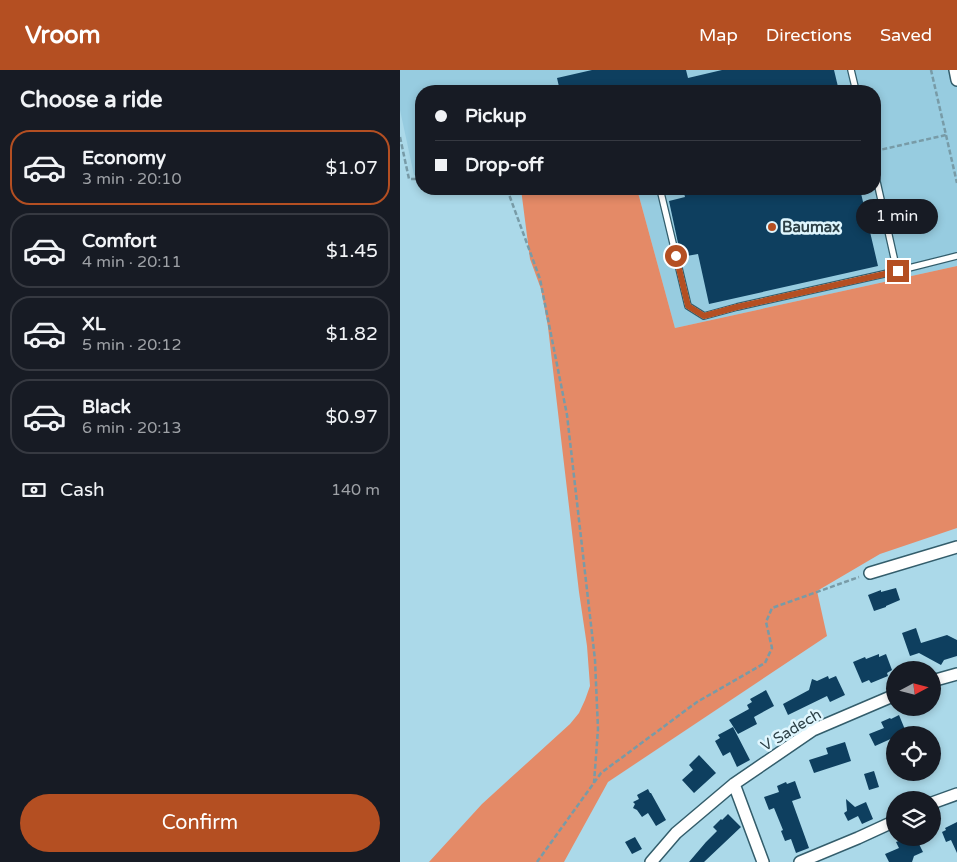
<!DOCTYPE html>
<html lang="en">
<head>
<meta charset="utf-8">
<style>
  body { margin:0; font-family:"Varela Round",sans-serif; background:#242831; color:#f1f3f6; height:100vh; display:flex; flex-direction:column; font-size:19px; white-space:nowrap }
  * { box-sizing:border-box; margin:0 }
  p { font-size:16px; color:#9ea1a6 }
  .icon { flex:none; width:28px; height:28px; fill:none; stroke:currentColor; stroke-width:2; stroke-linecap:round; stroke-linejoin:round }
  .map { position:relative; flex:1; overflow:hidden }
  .sheet { display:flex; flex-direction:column; background:#171b24; width:400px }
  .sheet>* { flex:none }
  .hud { position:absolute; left:15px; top:15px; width:466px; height:110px; border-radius:20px; box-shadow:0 2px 8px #0003; display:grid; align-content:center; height:110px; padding:0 20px; background:#171b24 }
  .needle { width:32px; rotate:83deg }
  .controls { position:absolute; left:486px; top:591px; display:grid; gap:10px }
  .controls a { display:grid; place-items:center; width:55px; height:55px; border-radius:50%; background:#171b24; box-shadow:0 2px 8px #0003; font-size:25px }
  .end { position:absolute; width:22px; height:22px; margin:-11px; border:6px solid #b44f22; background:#fff; box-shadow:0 0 0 2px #fff }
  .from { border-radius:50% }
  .bubble { position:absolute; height:35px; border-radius:18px; background:#171b24; box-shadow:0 2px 8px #0003; font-size:16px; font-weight:600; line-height:35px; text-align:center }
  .hud b { display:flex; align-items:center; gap:18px; height:48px; font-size:19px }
  .hud b+b { border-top:1px solid #363941 }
  .hud i { width:12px; height:12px; background:#f1f3f6 }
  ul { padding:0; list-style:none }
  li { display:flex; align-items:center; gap:15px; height:75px; margin:0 10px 8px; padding:0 10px; border:2px solid #363941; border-radius:20px }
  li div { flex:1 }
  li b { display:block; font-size:19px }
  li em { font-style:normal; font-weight:600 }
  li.selected { border-color:#b44f22 }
  li>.icon { width:45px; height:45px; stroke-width:1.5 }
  h2 { padding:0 20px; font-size:22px; line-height:60px }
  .pay { display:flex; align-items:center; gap:12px; height:55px; padding:0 20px; font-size:19px }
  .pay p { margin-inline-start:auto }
  .primary-button { display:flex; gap:10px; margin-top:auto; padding:10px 20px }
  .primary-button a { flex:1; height:58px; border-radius:30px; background:#b44f22; color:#fff; font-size:20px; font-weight:600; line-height:58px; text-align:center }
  header { display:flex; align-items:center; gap:30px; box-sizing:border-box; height:70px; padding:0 25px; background:#b44f22; color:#fff }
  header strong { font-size:24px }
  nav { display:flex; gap:28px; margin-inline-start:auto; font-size:18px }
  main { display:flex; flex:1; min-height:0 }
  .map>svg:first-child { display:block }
  .built { fill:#97cce0 }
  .green { fill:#e48a67 }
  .building { fill:#0e3f5f }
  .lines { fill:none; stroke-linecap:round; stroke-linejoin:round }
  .service-casing { stroke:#335d6b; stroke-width:8 }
  .minor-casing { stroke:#335d6b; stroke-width:14 }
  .path { stroke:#789ba7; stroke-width:2.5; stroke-dasharray:5 2.5; stroke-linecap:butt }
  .service { stroke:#fff; stroke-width:5.5 }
  .minor { stroke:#fff; stroke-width:11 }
  .route { stroke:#b44f22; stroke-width:6 }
  .poi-dot { fill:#b44f22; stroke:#dff6fe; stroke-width:2 }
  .labels { text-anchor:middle; stroke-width:5; stroke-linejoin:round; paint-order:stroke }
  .poi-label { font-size:15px; font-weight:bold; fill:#2d4046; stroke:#dff6fe; text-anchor:start }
  .street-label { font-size:15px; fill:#2d4046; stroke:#dff6fe }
</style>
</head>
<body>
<header>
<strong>Vroom</strong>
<nav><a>Map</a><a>Directions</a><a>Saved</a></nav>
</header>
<main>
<section class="sheet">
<h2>Choose a ride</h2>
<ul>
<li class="selected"><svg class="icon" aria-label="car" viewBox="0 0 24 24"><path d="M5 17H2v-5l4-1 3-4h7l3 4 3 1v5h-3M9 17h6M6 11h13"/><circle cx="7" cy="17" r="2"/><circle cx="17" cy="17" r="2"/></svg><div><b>Economy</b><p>3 min · 20:10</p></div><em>$1.07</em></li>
<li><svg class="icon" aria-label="car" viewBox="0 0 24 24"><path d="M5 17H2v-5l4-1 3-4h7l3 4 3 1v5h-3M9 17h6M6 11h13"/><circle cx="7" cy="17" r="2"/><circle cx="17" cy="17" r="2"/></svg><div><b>Comfort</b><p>4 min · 20:11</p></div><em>$1.45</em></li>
<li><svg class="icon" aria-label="car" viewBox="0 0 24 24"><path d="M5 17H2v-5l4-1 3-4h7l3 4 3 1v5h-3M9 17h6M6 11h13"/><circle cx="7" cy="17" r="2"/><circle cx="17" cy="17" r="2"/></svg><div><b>XL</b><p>5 min · 20:12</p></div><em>$1.82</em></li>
<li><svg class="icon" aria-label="car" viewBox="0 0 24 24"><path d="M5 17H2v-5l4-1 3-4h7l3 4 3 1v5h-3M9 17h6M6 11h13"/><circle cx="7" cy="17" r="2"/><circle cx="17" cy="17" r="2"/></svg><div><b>Black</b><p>6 min · 20:13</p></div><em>$0.97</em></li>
</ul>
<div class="pay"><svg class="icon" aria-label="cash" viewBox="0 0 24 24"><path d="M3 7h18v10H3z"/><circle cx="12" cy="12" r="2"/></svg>Cash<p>140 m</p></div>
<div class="primary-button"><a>Confirm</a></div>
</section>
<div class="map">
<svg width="557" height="792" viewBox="0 0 557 792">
  <rect width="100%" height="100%" fill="#abd9e9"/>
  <path class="built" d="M 0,0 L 557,0 L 557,196 L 275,258 L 237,119 L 475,119 L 475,21 L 21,21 L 21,104 L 14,105 L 0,40 Z"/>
  <path class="green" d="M 121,119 L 237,119 L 275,258 L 557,196 L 557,458 L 480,484 L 417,521 L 427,566 L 208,712 L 164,792 L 29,792 L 82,734 L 170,654 L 179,643 L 185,630 L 190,616 L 187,576 L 179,522 L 148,257 L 141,219 L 130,189 Z"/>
  <path class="building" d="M 192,0 L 286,0 L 288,8 L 322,0 L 434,0 L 439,21 L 160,21 L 157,8 Z
    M 283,119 L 460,119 L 478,196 L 309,234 L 298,184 L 281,187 L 269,131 L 285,127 Z
    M 496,518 L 500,530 L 486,536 L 486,537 L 474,541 L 468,525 L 481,520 L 481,522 Z
    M 516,558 L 521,573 L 547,565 L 557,570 L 557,586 L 544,590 L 541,595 L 519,583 L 510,586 L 502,563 Z
    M 479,584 L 479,587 L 486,584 L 492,600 L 487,603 L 488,606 L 471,613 L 469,610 L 462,613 L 453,592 L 465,587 L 466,589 Z
    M 428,606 L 429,609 L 436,606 L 445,625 L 430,632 L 427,626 L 388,645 L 383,634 L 409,620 L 412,609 L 417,611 Z
    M 366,620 L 374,636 L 354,647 L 357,654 L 338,664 L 329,650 L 349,639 L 347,635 L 352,632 L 350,629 Z
    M 499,645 L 506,662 L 499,665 L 495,665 L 495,667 L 475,676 L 469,664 L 484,658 L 481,652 L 490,648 L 491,649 Z
    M 333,657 L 350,690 L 337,697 L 330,682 L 323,686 L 315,671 L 320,668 L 318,665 Z
    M 445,672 L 451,691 L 414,703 L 409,690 L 428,684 L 426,678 Z
    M 299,685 L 316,703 L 294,723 L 282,710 L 293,700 L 289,695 Z
    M 474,701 L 479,717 L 469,720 L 464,704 Z
    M 395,711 L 401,728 L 392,731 L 409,778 L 396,783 L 391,769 L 385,771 L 381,761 L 383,760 L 374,738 L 369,740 L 364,727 L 379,722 L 377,716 L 386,712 L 387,714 Z
    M 248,719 L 250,723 L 251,723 L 266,750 L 256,756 L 248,743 L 242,747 L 237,740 L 233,738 L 235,734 L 233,732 L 239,729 L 237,725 Z
    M 446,729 L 455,737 L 466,732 L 473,749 L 462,754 L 458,746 L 448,751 L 444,743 L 447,741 Z
    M 328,744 L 341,757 L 304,792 L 289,792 L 306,772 L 317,761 L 313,757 L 321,749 L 322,750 Z
    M 557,752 L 557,783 L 551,770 L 546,772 L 542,762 L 546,760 L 545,758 Z
    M 235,767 L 242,779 L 232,784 L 225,772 Z
    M 507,768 L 516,768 L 523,782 L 514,786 L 512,792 L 489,792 L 485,784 L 499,778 L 496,772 Z"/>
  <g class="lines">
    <g class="service-casing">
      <path id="service" d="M 451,0 L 456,21
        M 260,119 L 288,236 L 304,246 L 337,237 L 497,201 L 475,103
        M 497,201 L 557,186"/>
    </g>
    <g class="minor-casing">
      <path id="minor" d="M 555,0 L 557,10
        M 470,503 L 557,477
        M 532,611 L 557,604
        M 334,714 L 363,792
        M 532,733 L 557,724
        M 251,792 L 276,763 L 334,714 L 413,660 L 495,625
        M 400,792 L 458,768 L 495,751"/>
    </g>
    <path class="path" d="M 546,65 L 557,113
      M 0,67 L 9,109 L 21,109
      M 475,81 L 546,65 L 531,0
      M 107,119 L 140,209 L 167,345 L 195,590 L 198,659 L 194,713
      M 137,792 L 201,703 L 297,632 L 365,593 L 372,578 L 366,552 L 372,538 L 459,507"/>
    <use href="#service" class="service"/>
    <use href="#minor" class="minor"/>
  </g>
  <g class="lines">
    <path class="route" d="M 276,186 L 288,236 L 304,246 L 337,237 L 498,201"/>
  </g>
  <circle class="poi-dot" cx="372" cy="157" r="5"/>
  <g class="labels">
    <g class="poi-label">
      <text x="382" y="162">Baumax</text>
    </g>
    <g class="street-label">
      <text transform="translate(391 660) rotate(-31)" y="5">V Sadech</text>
    </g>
  </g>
</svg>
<div class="controls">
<a><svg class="needle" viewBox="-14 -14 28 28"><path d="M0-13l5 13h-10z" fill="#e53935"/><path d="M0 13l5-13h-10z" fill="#9ea1a6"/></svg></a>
<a><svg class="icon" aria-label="locate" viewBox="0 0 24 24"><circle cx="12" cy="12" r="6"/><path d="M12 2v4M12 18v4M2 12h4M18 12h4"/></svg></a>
<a><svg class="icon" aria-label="layers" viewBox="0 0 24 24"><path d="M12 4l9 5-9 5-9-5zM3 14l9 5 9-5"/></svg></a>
</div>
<i class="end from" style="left:276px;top:186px"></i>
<i class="end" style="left:498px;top:201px"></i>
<div class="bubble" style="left:456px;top:129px;width:82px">1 min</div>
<div class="hud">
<b><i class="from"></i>Pickup</b>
<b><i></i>Drop-off</b>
</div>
</div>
</main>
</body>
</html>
